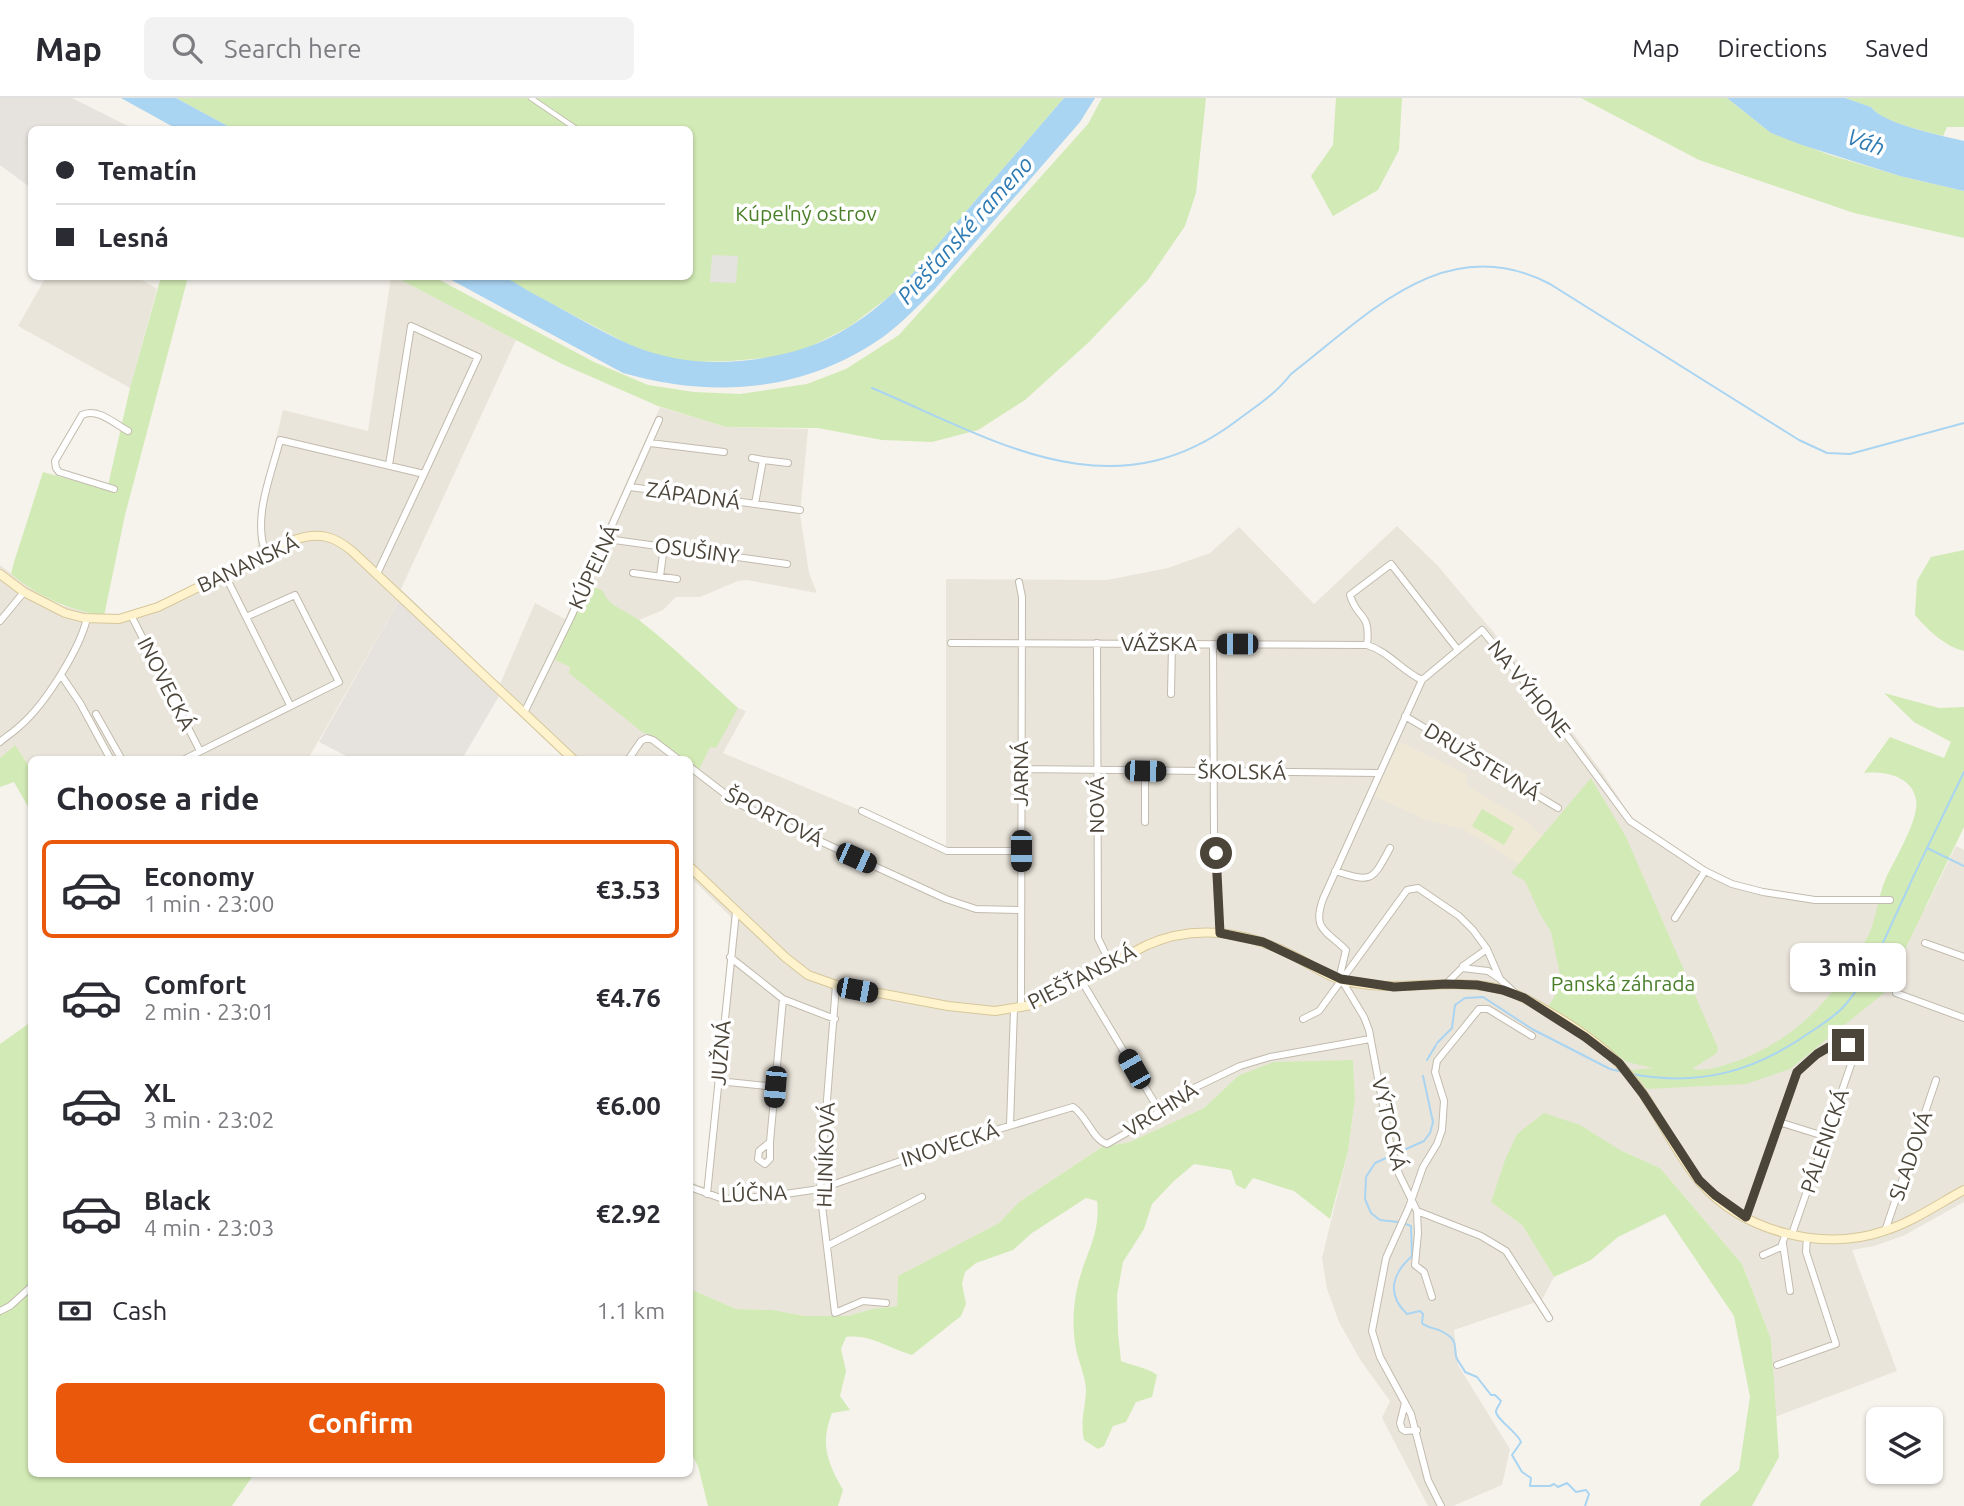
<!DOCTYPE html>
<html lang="en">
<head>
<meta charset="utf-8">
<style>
  body { margin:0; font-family:Ubuntu,sans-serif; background:#f2f2f3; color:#2b2b33; height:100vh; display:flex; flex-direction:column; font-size:26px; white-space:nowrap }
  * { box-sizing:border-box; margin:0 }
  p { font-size:23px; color:#7c7c81 }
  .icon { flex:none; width:38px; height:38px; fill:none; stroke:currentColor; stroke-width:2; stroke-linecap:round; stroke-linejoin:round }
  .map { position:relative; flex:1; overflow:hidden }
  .drawer { position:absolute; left:28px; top:658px; width:665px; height:721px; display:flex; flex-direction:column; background:#fff; border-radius:10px; box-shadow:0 2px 5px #0004 }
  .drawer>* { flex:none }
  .guide { position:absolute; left:28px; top:28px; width:665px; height:154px; border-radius:10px; box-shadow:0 2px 5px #0004; display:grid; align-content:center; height:154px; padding:0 28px; background:#fff }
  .tools { position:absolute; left:1866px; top:1309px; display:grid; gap:14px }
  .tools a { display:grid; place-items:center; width:77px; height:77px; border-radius:10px; background:#fff; box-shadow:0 2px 5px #0004; font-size:35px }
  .end { position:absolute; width:32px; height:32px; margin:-16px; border:9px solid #4b4439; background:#fff; box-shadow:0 0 0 4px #fff }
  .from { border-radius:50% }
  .bubble { position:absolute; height:49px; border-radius:10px; background:#fff; box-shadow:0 2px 5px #0004; font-size:23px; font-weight:700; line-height:49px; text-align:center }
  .car { position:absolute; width:21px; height:42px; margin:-21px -10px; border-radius:9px; box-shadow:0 0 5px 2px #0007; background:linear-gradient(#222 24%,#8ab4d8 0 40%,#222 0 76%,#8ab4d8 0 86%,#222 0) }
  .guide b { display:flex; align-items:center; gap:24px; height:66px; font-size:26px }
  .guide b+b { border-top:2px solid #e1e1e2 }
  .guide i { width:18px; height:18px; background:#2b2b33 }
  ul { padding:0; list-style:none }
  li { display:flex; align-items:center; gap:21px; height:98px; margin:0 14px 10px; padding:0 14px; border:4px solid transparent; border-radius:10px }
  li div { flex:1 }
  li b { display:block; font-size:26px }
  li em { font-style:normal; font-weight:700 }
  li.current { border-color:#ea580c }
  li>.icon { width:63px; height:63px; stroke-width:1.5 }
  h2 { padding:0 28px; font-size:32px; line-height:84px }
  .pay { display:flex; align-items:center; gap:18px; height:77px; padding:0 28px; font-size:26px }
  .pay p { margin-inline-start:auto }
  .cta { display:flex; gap:14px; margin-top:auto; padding:14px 28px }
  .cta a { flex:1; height:80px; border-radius:10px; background:#ea580c; color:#fff; font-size:28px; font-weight:700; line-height:80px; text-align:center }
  header { display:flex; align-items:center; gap:42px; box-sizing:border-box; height:98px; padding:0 35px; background:#fff; border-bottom:2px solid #e1e1e2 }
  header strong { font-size:33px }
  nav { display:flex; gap:38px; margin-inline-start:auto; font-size:24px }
  .search { width:490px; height:63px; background:#f2f2f3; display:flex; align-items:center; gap:18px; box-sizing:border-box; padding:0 24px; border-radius:10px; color:#7c7c81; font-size:26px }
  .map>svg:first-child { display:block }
  .residential { fill:#eae5da }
  .industrial { fill:#e6e2dd }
  .education { fill:#efe8d6 }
  .green { fill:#d2eab5 }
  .parking { fill:#e5e3e0 }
  .water { fill:#a9d4f2 }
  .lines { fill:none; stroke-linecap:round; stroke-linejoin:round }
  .stream { stroke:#a9d4f2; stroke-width:2 }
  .pedestrian-casing { stroke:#c2bbae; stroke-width:6 }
  .minor-casing { stroke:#c2bbae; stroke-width:8 }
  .secondary-casing { stroke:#d6c79b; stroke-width:10 }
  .pedestrian { stroke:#fff; stroke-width:4.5 }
  .minor { stroke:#fff; stroke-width:6 }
  .secondary { stroke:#fff3cd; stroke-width:8 }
  .route { stroke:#4b4439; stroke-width:9 }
  .labels { text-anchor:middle; stroke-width:7; stroke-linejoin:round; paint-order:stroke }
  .park-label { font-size:21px; fill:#4a7f2a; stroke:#fff }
  .street-label { font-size:21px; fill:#4b4439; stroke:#fff }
  .water-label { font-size:23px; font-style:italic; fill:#2e7ab2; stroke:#fff }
</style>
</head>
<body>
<header>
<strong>Map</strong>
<div class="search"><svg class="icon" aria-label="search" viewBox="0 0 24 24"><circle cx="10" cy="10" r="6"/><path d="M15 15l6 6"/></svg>Search here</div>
<nav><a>Map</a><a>Directions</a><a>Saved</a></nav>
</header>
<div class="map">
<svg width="1964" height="1408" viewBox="0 0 1964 1408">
  <rect width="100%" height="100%" fill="#f6f3ec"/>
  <path class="residential" d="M 46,179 L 137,179 L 157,191 L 130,290 L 18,228 Z
    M 391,179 L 395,179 L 516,242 L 401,491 L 404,494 L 308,661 L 32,662 L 31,671 L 15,647 L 0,660 L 0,467 L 27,488 L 59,507 L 104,518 L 128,516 L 158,507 L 257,456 L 259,410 L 283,312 L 368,333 Z
    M 660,309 L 726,329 L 808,331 L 800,416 L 809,475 L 817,495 L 747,482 L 738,483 L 700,499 L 676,499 L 663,512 L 639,522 L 738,610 L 746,613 L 723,655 L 946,748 L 946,481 L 1107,482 L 1168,470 L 1210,455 L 1239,429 L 1314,506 L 1397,428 L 1438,468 L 1536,585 L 1604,677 L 1633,722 L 1708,772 L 1733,783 L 1764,791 L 1810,798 L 1894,799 L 1925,811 L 1956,748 L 1964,752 L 1964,1104 L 1903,1138 L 1874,1148 L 1852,1152 L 1897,1273 L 1775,1319 L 1771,1241 L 1742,1166 L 1660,1070 L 1620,1052 L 1491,1104 L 1523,1128 L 1554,1179 L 1542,1202 L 1454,1232 L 1458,1267 L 1510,1351 L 1502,1387 L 1453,1408 L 1428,1408 L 1382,1320 L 1390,1303 L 1361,1263 L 1339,1224 L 1327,1191 L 1322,1160 L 1348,1053 L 1355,1001 L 1353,962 L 1238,978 L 1204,1010 L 1130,1044 L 1102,1049 L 1019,1104 L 999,1125 L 898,1178 L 897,1208 L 872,1211 L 848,1218 L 805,1218 L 773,1212 L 736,1211 L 690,1191 L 690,1084 L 705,1089 L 731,819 L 690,779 L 690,662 L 565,661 L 499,598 L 500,586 L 535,505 L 565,521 Z"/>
  <path class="industrial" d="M 0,0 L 72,0 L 134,31 L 32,32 L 31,90 L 0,67 Z
    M 404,494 L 500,586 L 499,598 L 462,661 L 352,661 L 319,644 Z"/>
  <path class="education" d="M 1400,644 L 1468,677 L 1465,682 L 1469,689 L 1533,727 L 1532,730 L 1543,737 L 1519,766 L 1463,731 L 1426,722 L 1374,698 Z"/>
  <path class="green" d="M 176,0 L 1064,0 L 907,182 L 890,198 L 849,229 L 804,252 L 775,259 L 731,263 L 692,264 L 662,259 L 630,247 L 501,179 L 690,178 L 690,32 L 233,31 Z
    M 1102,0 L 1206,0 L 1196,95 L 1185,128 L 1148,182 L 1089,244 L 1025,302 L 978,332 L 932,344 L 882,342 L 818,330 L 726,329 L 658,308 L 562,266 L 395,179 L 434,179 L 594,264 L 648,287 L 694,294 L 740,296 L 807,286 L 846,271 L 899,237 L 1088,26 Z
    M 1336,0 L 1402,0 L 1399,52 L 1378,92 L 1333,118 L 1311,78 L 1333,47 Z
    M 1581,0 L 1727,0 L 1771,35 L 1830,57 L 1900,78 L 1964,93 L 1964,140 L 1854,115 L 1699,62 Z
    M 1845,0 L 1964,0 L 1964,29 L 1947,29 L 1943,38 C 1925,33 1881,24 1871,9 Z
    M 161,179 L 188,179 L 125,417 L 104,518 C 67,511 41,500 11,476 L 14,464 L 43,374 L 107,392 L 130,290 Z
    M 1964,452 L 1964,553 C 1944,548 1928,532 1915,517 L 1917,483 L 1931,459 Z
    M 590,487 L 603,493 C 608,509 628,513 640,523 C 674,549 706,581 738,610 L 716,650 L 710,649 L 699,672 L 690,665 L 690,662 L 685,661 L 651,637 L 642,634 L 569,575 L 570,569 L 555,562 L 587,488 Z
    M 1884,595 L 1939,610 L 1964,609 L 1964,729 L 1884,895 L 1790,971 L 1746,986 L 1647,991 L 1632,972 L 1653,970 L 1627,964 L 1548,909 L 1562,886 L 1551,834 L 1539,814 L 1525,783 L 1511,775 L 1591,680 L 1626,739 L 1718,950 L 1717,955 L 1692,971 C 1705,973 1715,970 1728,966 C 1792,947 1841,895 1869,836 C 1877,818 1878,798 1886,780 C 1895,761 1920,720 1916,701 C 1911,677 1883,673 1864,675 L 1890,639 L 1944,660 L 1951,644 L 1914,624 Z
    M 15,647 L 31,671 L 31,714 L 14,684 L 0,689 L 0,660 Z
    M 1482,711 L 1514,730 L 1504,747 L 1472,728 Z
    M 31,924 L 32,1376 L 254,1376 L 232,1408 L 0,1408 L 0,946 Z
    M 1353,962 L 1355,1001 L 1348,1053 L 1330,1121 L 1294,1093 L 1253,1080 L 1245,1091 L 1236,1087 L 1231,1072 L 1194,1066 L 1174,1083 L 1152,1106 L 1144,1131 L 1123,1164 L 1117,1197 L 1118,1235 L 1121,1263 C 1133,1268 1148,1270 1157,1277 L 1152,1299 L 1136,1304 L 1126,1324 L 1113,1328 L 1104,1348 L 1098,1351 L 1084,1342 C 1080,1321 1085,1313 1086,1293 C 1086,1280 1079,1265 1076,1251 C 1072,1231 1073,1207 1078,1186 C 1085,1157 1101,1135 1097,1103 L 1086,1100 L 1032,1135 L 1013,1152 L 976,1165 L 965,1174 L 962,1186 L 966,1206 L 961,1218 L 912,1257 C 890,1251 871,1236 846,1239 L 841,1251 L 846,1273 L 840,1298 L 850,1312 L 832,1315 C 820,1346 827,1364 843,1392 L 838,1408 L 708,1408 L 698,1368 L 690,1353 L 690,1191 L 736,1211 L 773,1212 L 805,1218 L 848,1218 L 872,1211 L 897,1208 L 898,1178 L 999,1125 L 1019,1104 L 1102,1049 L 1130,1044 L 1204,1010 L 1238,978 L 1273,964 Z
    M 1544,1015 L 1580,1027 L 1620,1052 L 1660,1070 L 1742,1166 L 1771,1241 L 1779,1359 L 1752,1408 L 1700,1408 L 1701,1404 L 1739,1372 L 1750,1299 L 1734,1218 L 1665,1116 L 1618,1139 L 1591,1162 L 1554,1179 L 1523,1128 L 1491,1104 L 1505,1062 L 1517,1036 Z"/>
  <path class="parking" d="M 712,157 L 738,158 L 736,185 L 710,184 Z"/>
  <path class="water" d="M 121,0 L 176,0 L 233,31 L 177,31 Z
    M 1064,0 L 1095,0 L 1080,24 L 934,192 C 918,208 902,225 883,239 C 804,294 714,301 623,275 L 446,179 C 463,178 483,176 499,178 C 510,180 522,190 532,195 C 565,212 597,232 631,247 C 667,262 701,266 740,263 C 813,256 855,233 907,182 Z
    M 1727,0 L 1845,0 L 1871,9 C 1883,26 1943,38 1964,43 L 1964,93 L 1900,78 L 1802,47 L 1771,35 Z"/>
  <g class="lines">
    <path class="stream" d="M 872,290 C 995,342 1110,417 1235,324 C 1256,308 1275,297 1291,276 C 1368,217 1445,131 1550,186 L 1799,342 L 1827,355 L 1850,356 L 1964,325
      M 1927,750 L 1964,768
      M 1437,945 L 1452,930 L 1455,907 L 1465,900 L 1483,899 L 1532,931 L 1610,971 L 1623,974
      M 1427,962 L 1436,947
      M 1632,976 C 1701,989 1756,973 1812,933 C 1824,925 1837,917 1846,906 C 1872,875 1887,835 1904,799 C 1923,757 1944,716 1964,674
      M 1398,1124 L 1380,1122 L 1371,1115 L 1365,1101 L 1366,1079 L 1375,1065 L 1424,1043 L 1430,1035 L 1433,1024 L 1423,978
      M 1403,1125 L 1411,1128 L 1412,1158 C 1392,1176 1386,1196 1407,1216 L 1420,1213 L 1423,1216 L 1422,1225 C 1428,1231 1435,1229 1443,1234 C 1457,1242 1454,1245 1456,1258 C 1457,1263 1463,1269 1465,1274 L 1477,1279 L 1491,1297 L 1495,1297 L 1501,1303 C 1500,1306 1497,1309 1496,1313 C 1495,1320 1518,1335 1521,1344 L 1512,1357 L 1522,1374 L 1531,1380 L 1530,1388 L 1550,1388 L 1554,1386 L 1558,1389 L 1567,1385 L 1576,1394 L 1586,1392 L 1589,1396 L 1585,1408"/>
    <g class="pedestrian-casing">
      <path id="pedestrian" d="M 531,0 L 578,32"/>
    </g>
    <g class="minor-casing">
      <path id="minor" d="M 650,345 L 724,354
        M 752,360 L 763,362 L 755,406
        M 763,362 L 788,365
        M 389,367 L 411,228 L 478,259 L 424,376
        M 630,389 L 800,412
        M 114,391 L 59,374 L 56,370 L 55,363 L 82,317 C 97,309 115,326 128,333
        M 607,441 L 787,466
        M 266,456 C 252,420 271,378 280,342 L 424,376 L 377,476
        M 633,475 L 677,481
        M 225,477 L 290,607
        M 660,478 L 664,449
        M 1019,484 L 1022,499 L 1021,910
        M 132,519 L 200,653
        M 0,523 L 24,494
        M 951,545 L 1367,547 C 1388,553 1402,573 1422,582
        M 1097,545 L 1098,840 L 1110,865
        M 1213,546 L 1214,740 L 1220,835
        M 1367,547 C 1371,513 1357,522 1350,497 L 1391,466 L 1458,552
        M 61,577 L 80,605 L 111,662
        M 1171,596 L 1172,546
        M 524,615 L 570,521 L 659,322
        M 96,616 L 122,662
        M 1405,618 L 1558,710
        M 0,644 C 7,638 15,633 21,627 C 45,606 80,551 87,520
        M 183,662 L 339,584 L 295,497 L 246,519
        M 628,662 L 641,643 L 647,640 L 653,642 L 679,662
        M 690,669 L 737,705 L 946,801 L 976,811 L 1021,812
        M 1021,671 L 1379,675
        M 1145,673 L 1145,724
        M 862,713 L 947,753 L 1021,753
        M 1335,773 C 1373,785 1372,783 1390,750
        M 1675,820 L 1705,773
        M 1925,845 L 1964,859
        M 730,859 L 783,901 L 835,921
        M 1463,868 L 1487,851
        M 1341,881 L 1340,877 L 1346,852 C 1326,832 1312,832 1323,801 L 1422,582 L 1482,532 L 1554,620 L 1630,723 L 1705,773 L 1732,786 L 1763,794 L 1815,802 L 1890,802
        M 1341,881 L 1364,919 L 1369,932 L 1390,1045 L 1399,1076 L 1417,1113 L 1418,1135 L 1415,1167 L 1424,1174 L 1432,1199
        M 1081,882 L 1159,1012
        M 1446,886 L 1462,870 L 1488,873 L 1500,881
        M 836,887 L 820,1091 L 835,1215 L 863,1203 L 886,1205
        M 1896,895 L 1964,920
        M 1303,921 L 1319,913 L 1407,792 L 1418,790 L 1459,818 L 1473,832 L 1487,851 L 1500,881 L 1516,896
        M 718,983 L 775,989
        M 1779,1024 L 1827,1039
        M 1010,1027 L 1014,911
        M 770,1044 L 770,1061 L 765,1066 L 758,1061 L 759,1053 L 770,1044 L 783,901
        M 690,1089 L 723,1101 L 771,1098 L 820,1091 L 952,1045 L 1073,1009 C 1087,1018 1092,1041 1107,1046 L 1152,1020 L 1169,1002 L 1240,968 L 1270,959 L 1370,941
        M 707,1096 L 736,814
        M 1417,1113 L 1481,1138 L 1506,1153 L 1549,1220
        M 1746,1119 L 1797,974 L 1817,956 L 1829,949 L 1841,947 L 1852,950 L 1854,958 L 1792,1136
        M 1885,1133 L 1936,982
        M 1783,1146 L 1790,1193
        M 827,1148 L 922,1099
        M 1763,1157 L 1781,1149 L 1786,1135
        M 0,1213 L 10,1208 L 32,1188
        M 1777,1267 L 1836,1246 L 1806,1154 L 1807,1139
        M 1405,1305 L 1400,1325 L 1402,1331 L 1405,1333 L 1417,1332
        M 1441,1408 L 1428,1382 L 1411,1316 L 1380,1259 L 1372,1233 L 1386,1160 L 1409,1109 L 1423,1069 L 1437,1046 L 1442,1032 L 1444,1003 L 1435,974 L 1437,963 L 1479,911 L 1488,911 L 1532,938"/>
    </g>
    <g class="secondary-casing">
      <path id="secondary" d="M 0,476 L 24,494 L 65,515 L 84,520 L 119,521 L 158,509 L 297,441 C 319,434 334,438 352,453 L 574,662
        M 690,769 L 785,859 L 808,877 L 836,887 L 948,908 L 995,913 L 1032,907 L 1147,847 C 1196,825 1248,834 1294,858 C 1310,866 1325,877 1341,882 C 1401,899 1467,871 1524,900 C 1556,917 1599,943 1623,970 C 1654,1004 1671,1049 1700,1084 C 1743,1134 1823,1154 1884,1133 C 1913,1124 1938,1106 1964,1092"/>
    </g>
    <use href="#pedestrian" class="pedestrian"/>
    <use href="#minor" class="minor"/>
    <use href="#secondary" class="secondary"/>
  </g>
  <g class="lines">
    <path class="route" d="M 1216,755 L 1220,835 L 1263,844 L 1341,881 L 1394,889 L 1446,886 L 1477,887 L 1503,892 L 1524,900 L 1585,939 L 1619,965 L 1643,996 L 1699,1082 L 1715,1097 L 1746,1119 L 1797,974 L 1817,956 L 1829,949 L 1848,947"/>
  </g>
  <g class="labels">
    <g class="park-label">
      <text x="806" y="123">Kúpeľný ostrov</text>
      <text x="1623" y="893">Panská záhrada</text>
    </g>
    <g class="street-label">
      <text transform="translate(693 398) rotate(8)" y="7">ZÁPADNÁ</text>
      <text transform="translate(697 453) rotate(8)" y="7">OSUŠINY</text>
      <text transform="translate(248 466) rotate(-25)" y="7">BANANSKÁ</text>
      <text transform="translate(594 469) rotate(-65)" y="7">KÚPEĽNÁ</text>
      <text x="1159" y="553">VÁŽSKA</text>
      <text transform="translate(166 586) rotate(63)" y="7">INOVECKÁ</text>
      <text transform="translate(1529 591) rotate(51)" y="7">NA VÝHONE</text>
      <text transform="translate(1482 664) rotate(31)" y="7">DRUŽSTEVNÁ</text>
      <text transform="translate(1242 674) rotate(1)" y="7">ŠKOLSKÁ</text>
      <text transform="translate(1021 676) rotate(-90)" y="7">JARNÁ</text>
      <text transform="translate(1097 707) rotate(-90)" y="7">NOVÁ</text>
      <text transform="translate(774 719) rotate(27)" y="7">ŠPORTOVÁ</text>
      <text transform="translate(1082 879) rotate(-27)" y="7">PIEŠŤANSKÁ</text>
      <text transform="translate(721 955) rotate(-85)" y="7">JUŽNÁ</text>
      <text transform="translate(1161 1012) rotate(-32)" y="7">VRCHNÁ</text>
      <text transform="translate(1389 1026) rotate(77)" y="7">VÝTOCKÁ</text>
      <text transform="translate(1825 1043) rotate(-71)" y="7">PÁLENICKÁ</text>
      <text transform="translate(950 1047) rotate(-18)" y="7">INOVECKÁ</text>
      <text transform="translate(826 1057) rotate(-88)" y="7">HLINÍKOVÁ</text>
      <text transform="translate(1911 1058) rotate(-71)" y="7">SLADOVÁ</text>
      <text transform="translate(754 1096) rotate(-2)" y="7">LÚČNA</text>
    </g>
    <g class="water-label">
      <text transform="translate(1866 44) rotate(20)" y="8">Váh</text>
      <text transform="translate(965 132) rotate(-48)" y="8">Piešťanské rameno</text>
    </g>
  </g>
</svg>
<div class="tools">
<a><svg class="icon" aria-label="layers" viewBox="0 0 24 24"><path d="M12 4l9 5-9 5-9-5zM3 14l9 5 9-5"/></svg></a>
</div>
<i class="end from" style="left:1216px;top:755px"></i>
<i class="end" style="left:1848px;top:947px"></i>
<div class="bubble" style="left:1790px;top:845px;width:116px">3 min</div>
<i class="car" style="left:1237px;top:546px;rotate:270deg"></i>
<i class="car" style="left:1145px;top:673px;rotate:91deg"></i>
<i class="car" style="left:1021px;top:753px;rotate:180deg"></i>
<i class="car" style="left:856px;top:760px;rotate:114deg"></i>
<i class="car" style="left:857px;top:892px;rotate:101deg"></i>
<i class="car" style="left:1134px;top:971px;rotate:330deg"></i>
<i class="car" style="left:775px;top:989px;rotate:185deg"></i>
<div class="guide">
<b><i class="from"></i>Tematín</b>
<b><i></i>Lesná</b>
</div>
<section class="drawer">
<h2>Choose a ride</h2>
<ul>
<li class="current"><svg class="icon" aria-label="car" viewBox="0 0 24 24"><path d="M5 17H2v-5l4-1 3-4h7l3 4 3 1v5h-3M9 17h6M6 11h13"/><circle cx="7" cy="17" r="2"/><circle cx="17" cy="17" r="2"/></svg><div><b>Economy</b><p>1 min · 23:00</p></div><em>€3.53</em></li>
<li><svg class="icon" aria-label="car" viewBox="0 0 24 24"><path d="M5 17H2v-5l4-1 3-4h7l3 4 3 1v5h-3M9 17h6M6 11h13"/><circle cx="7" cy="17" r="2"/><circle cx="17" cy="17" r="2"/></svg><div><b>Comfort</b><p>2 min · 23:01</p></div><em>€4.76</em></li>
<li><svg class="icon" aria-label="car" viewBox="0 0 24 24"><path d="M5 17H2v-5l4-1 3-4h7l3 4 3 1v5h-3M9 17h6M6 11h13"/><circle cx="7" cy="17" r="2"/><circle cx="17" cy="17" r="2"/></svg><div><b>XL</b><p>3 min · 23:02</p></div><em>€6.00</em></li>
<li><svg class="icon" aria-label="car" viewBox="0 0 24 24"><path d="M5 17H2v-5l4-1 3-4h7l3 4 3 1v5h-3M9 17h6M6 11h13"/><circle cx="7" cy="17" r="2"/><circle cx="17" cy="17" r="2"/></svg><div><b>Black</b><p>4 min · 23:03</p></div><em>€2.92</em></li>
</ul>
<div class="pay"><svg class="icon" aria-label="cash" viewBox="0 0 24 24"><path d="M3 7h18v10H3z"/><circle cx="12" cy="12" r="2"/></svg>Cash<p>1.1 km</p></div>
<div class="cta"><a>Confirm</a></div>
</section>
</div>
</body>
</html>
